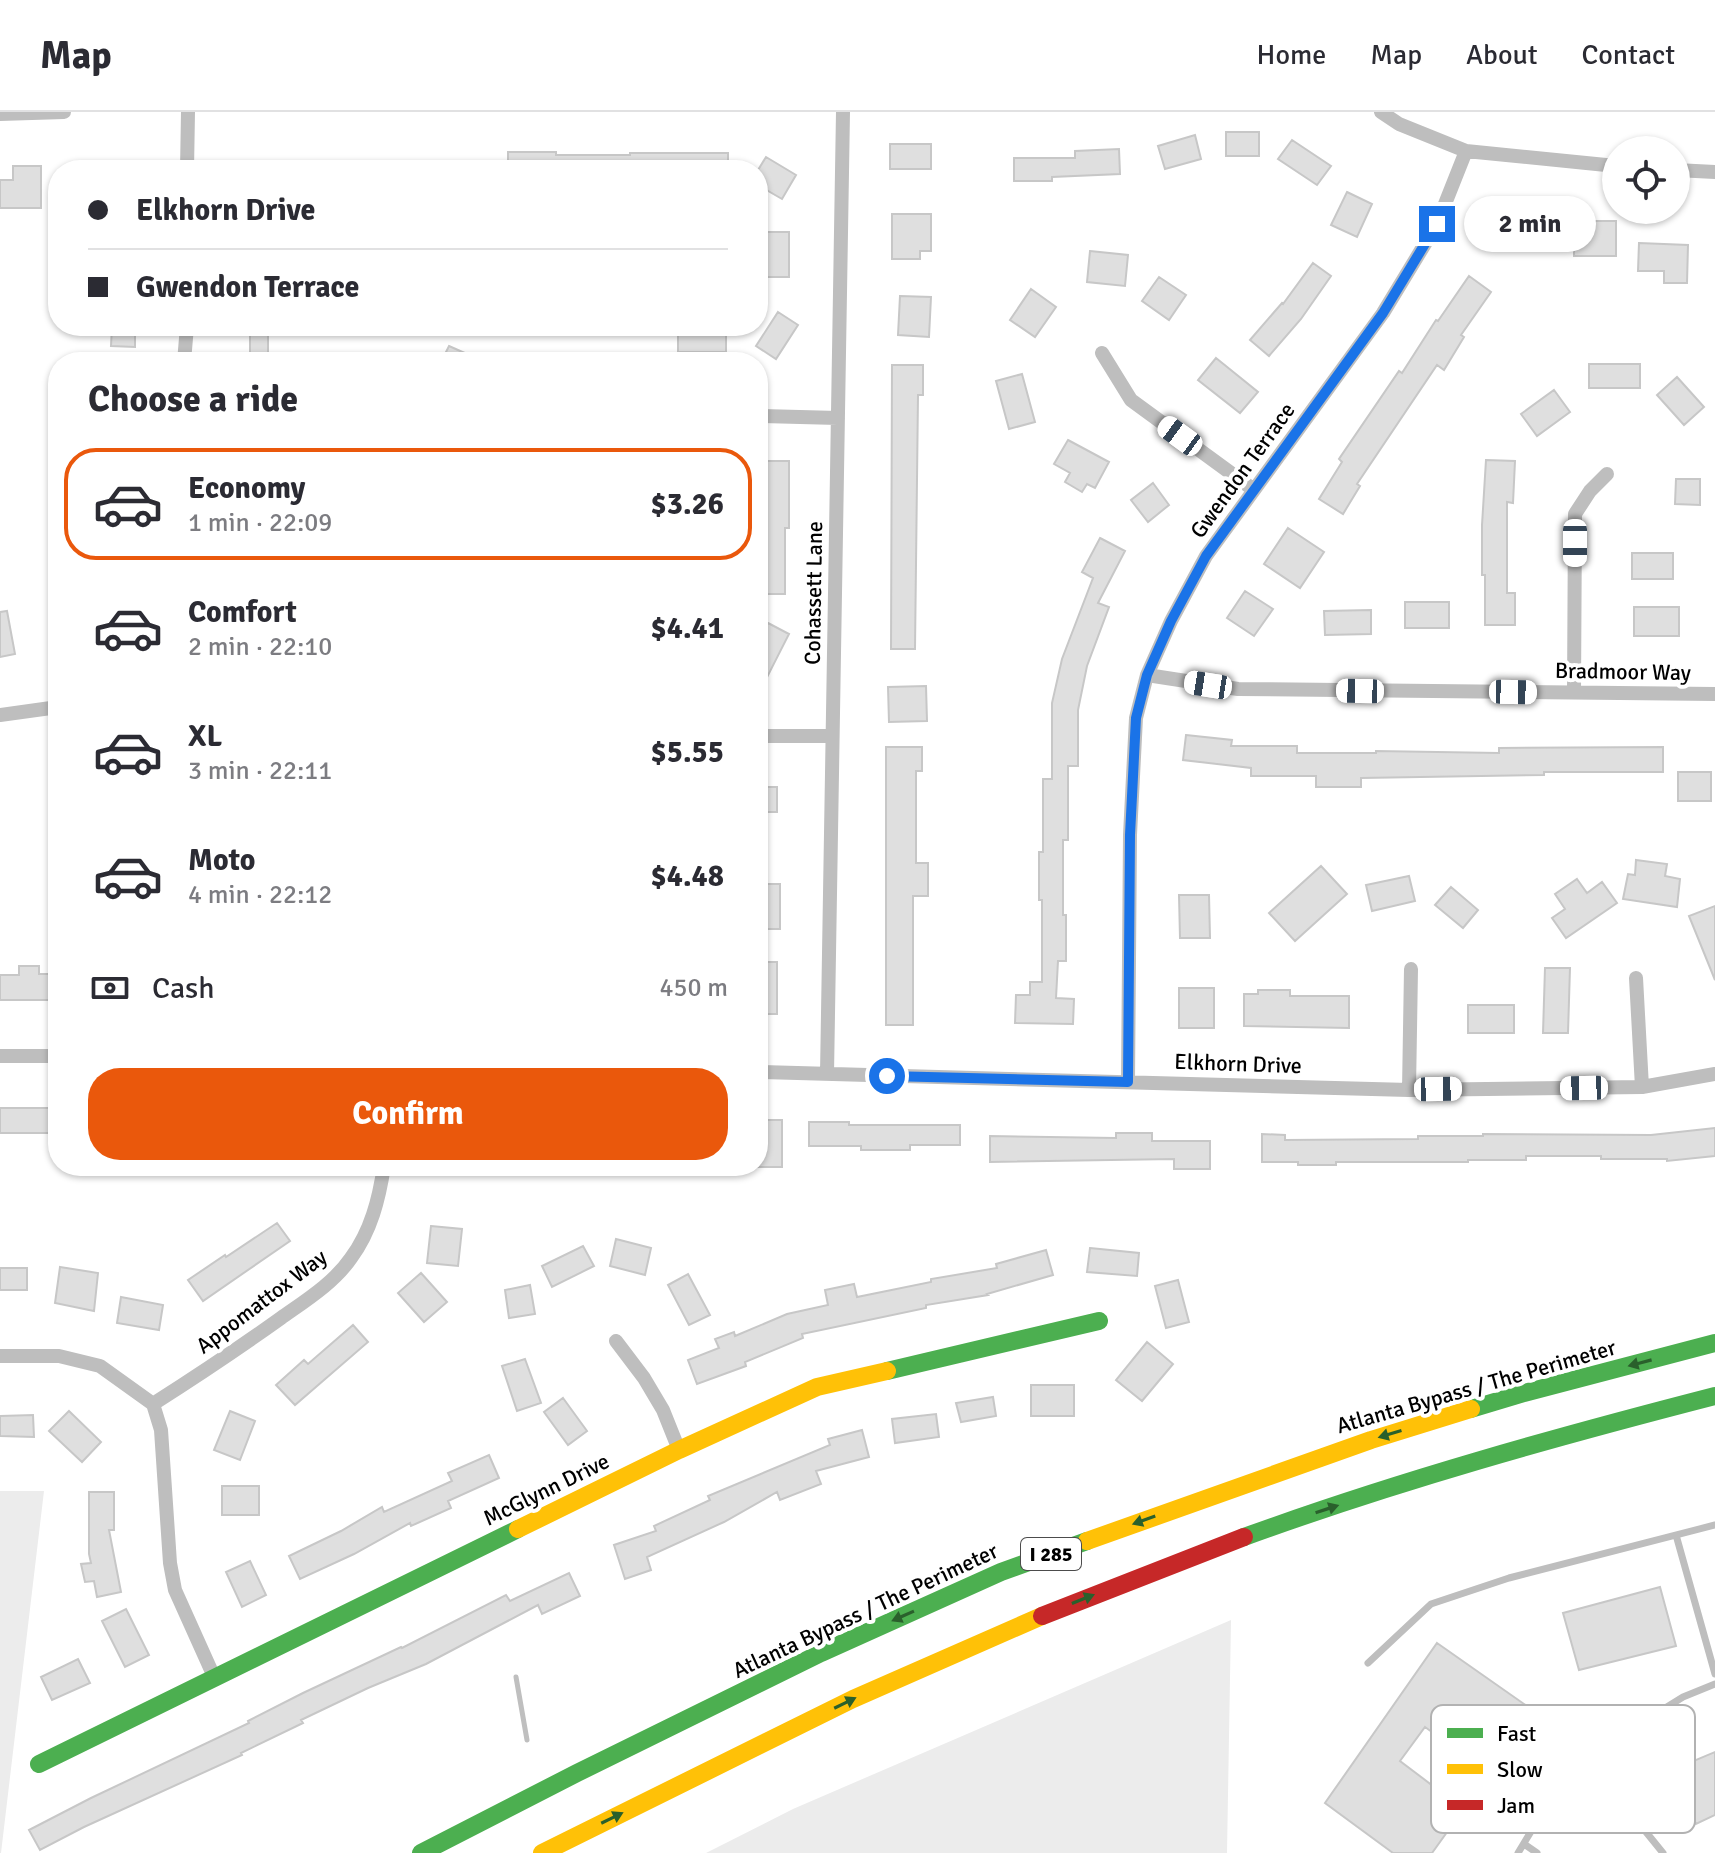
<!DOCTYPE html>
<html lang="en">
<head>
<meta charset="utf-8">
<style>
  body { margin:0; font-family:Signika,sans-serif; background:#f2f2f3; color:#2b2b33; height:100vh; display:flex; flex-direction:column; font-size:30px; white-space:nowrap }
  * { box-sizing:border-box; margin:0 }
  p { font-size:26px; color:#7c7c81 }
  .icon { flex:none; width:44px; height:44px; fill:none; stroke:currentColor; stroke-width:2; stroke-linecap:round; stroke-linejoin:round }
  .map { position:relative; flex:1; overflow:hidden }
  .side { position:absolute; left:48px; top:240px; width:720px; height:824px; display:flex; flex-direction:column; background:#fff; border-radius:32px; box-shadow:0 2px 6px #0004 }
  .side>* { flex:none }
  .hud { position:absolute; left:48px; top:48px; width:720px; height:176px; border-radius:32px; box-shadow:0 2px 6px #0004; display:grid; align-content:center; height:176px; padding:0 40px; background:#fff }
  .tools { position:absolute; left:1602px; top:24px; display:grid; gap:16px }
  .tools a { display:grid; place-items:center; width:88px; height:88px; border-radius:50%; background:#fff; box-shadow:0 2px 6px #0004; font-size:40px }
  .end { position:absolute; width:36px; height:36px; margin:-18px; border:10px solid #1a73e8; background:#fff; box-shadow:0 0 0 4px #fff }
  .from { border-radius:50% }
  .bubble { position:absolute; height:56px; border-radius:28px; background:#fff; box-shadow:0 2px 6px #0004; font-size:26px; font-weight:700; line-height:56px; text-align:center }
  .car { position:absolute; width:24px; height:48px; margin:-24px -12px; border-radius:10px; box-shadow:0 0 6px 2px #0007; background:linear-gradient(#fff 24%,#345 0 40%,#fff 0 76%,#345 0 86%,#fff 0) }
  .hud b { display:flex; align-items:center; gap:28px; height:76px; font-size:30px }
  .hud b+b { border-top:2px solid #e1e1e2 }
  .hud i { width:20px; height:20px; background:#2b2b33 }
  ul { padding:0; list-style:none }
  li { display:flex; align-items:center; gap:24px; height:112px; margin:0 16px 12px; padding:0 24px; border:4px solid transparent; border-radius:32px }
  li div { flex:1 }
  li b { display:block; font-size:30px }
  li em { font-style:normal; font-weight:700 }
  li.active { border-color:#ea580c }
  li>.icon { width:72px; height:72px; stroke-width:1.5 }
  h2 { padding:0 40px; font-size:36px; line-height:96px }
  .pay { display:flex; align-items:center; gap:20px; height:88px; padding:0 40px; font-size:30px }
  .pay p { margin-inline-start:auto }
  .primary-button { display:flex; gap:16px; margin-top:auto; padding:16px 40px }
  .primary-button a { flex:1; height:92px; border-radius:32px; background:#ea580c; color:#fff; font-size:32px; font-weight:700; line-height:92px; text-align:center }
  header { display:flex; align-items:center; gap:48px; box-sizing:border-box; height:112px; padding:0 40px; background:#fff; border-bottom:2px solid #e1e1e2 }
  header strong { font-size:38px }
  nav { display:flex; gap:44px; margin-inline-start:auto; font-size:28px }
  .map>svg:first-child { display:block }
  .green { fill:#ececec }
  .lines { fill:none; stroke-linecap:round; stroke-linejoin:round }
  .stream { stroke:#bfbfbf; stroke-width:5 }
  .building { fill:#dfdfdf; stroke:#c7c7c7; stroke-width:2; fill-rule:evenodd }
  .lane { stroke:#bebebe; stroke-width:7 }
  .street { stroke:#bebebe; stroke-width:14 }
  .fast { stroke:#4caf50; stroke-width:18 }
  .slow { stroke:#ffc107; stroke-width:18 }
  .jam { stroke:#c62828; stroke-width:18 }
  .oneway { fill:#2a602c }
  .route { stroke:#1a73e8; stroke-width:10 }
  .labels { text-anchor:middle; stroke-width:8; stroke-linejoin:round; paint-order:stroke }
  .shield { fill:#fff; stroke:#4c4c4c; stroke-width:2 }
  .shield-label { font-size:20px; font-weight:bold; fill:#000 }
  .street-label { font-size:22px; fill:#000; stroke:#fff }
  .key { fill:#fff; stroke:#b2b2b2; stroke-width:2 }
  .key-label { font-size:22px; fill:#000 }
</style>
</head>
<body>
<header>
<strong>Map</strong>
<nav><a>Home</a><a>Map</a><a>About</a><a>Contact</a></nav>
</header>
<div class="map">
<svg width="1715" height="1741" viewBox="0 0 1715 1741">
  <rect width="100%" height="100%" fill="#fff"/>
  <path class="green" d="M 0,1379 L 44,1379 L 1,1741 L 0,1741 Z
    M 1231,1508 L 1227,1741 L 706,1741 L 793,1697 Z"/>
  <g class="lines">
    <path class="stream" d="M 516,1565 L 527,1628"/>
  </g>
  <path class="building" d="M 1226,20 L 1259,20 L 1259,44 L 1226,44 Z
    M 1195,23 L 1201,47 L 1165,57 L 1158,34 Z
    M 1292,28 L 1331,54 L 1317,73 L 1278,47 Z
    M 890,32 L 931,32 L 931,57 L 890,57 Z
    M 1119,37 L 1120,62 L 1052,65 L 1052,69 L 1014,69 L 1014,46 L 1075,46 L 1075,39 Z
    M 508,40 L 556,40 L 556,43 L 630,43 L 630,41 L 728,41 L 728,58 L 508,58 Z
    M 766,45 L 796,63 L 782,87 L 758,73 L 758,58 Z
    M 13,54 L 41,54 L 41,96 L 0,96 L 0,68 L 13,68 Z
    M 1347,80 L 1372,92 L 1357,125 L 1331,113 Z
    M 1513,97 L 1562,101 L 1562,109 L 1616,109 L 1616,144 L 1574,144 L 1574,127 L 1511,121 Z
    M 892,102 L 931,102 L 931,139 L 920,139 L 920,147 L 892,147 Z
    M 767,120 L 789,120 L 789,165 L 767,165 Z
    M 1639,131 L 1688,133 L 1687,171 L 1664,171 L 1664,159 L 1638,159 Z
    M 1090,139 L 1128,143 L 1125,174 L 1087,170 Z
    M 1313,151 L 1331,164 L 1301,207 L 1269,244 L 1250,228 L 1282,191 L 1283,192 Z
    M 1469,164 L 1491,180 L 1461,223 L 1464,225 L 1444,258 L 1437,253 L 1357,372 L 1360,374 L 1343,402 L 1319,387 L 1342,350 L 1339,347 L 1399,259 L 1402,261 L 1436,208 L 1438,209 Z
    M 1159,165 L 1186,183 L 1169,208 L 1142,189 Z
    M 1031,177 L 1056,195 L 1035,225 L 1010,208 Z
    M 900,184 L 931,185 L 929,225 L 898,223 Z
    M 778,200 L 798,213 L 776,247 L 756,234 Z
    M 112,214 L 135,214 L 135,235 L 111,234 Z
    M 250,214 L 268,214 L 268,250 L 250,250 Z
    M 678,216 L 726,216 L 726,240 L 678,240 Z
    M 449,234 L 485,250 L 441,250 Z
    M 1216,246 L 1258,280 L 1240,301 L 1198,268 Z
    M 1589,252 L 1640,252 L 1640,276 L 1589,276 Z
    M 892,253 L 923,253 L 923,283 L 918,283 L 915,537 L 891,537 Z
    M 1022,262 L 1035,310 L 1009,317 L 996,269 Z
    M 1677,265 L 1704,295 L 1684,313 L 1657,283 Z
    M 1554,278 L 1570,300 L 1537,324 L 1521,302 Z
    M 1068,328 L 1109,350 L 1095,376 L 1087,372 L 1082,380 L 1065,370 L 1070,361 L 1054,352 Z
    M 1486,348 L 1515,349 L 1513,391 L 1507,390 L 1507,481 L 1515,481 L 1515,513 L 1485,513 L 1485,463 L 1482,463 L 1482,413 Z
    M 763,349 L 789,349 L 789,416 L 785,416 L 785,482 L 761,482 Z
    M 1676,367 L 1700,367 L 1700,393 L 1675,392 Z
    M 1153,371 L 1169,393 L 1148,410 L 1131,388 Z
    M 1288,416 L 1324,440 L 1300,476 L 1264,452 Z
    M 1100,426 L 1125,439 L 1098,491 L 1109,495 L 1087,554 L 1078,598 L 1078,654 L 1068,654 L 1068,728 L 1063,728 L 1063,803 L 1066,803 L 1066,849 L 1058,849 L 1056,886 L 1074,887 L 1073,912 L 1015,911 L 1016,883 L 1030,883 L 1030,870 L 1042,870 L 1042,788 L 1039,788 L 1039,740 L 1043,740 L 1043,667 L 1052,667 L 1052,591 L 1062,547 L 1093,466 L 1082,460 Z
    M 1632,441 L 1673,441 L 1673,467 L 1632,467 Z
    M 1245,479 L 1273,497 L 1254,524 L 1227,506 Z
    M 1405,490 L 1449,490 L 1449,516 L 1405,516 Z
    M 1634,495 L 1679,495 L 1679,524 L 1634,524 Z
    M 1371,498 L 1371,522 L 1325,523 L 1324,499 Z
    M 7,499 L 15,542 L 0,545 L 0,500 Z
    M 768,511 L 789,522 L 758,583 L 758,531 Z
    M 926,574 L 927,609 L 889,610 L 888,575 Z
    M 1186,623 L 1232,628 L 1231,634 L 1297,634 L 1297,641 L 1376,641 L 1376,639 L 1499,641 L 1499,636 L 1663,635 L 1663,660 L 1544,660 L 1544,663 L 1361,666 L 1361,675 L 1316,675 L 1316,664 L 1251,664 L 1251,656 L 1183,648 Z
    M 886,635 L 922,635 L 922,659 L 916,659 L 916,751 L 928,751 L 928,784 L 913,784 L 913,913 L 886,913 Z
    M 1678,660 L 1711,660 L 1711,689 L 1678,689 Z
    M 758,675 L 777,675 L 777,700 L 758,700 Z
    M 1636,748 L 1667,752 L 1665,764 L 1680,767 L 1677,795 L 1623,787 L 1628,762 L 1635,763 Z
    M 1321,754 L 1347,782 L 1295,829 L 1269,801 Z
    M 1409,764 L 1415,789 L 1372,799 L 1366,773 Z
    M 1577,767 L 1587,781 L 1602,770 L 1617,791 L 1566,826 L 1552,806 L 1565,797 L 1555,782 Z
    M 758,772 L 780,772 L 780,817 L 758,817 Z
    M 1451,775 L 1478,798 L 1463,816 L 1435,793 Z
    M 1179,783 L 1209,783 L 1210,826 L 1180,826 Z
    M 1715,794 L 1715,868 L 1689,804 Z
    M 758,850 L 777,850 L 777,902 L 758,902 Z
    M 19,854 L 39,854 L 39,862 L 50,862 L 50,888 L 0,888 L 0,863 L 19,863 Z
    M 1545,856 L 1570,856 L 1568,921 L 1543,921 Z
    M 1179,876 L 1214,876 L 1214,916 L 1179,916 Z
    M 1258,878 L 1290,878 L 1290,884 L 1349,884 L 1349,916 L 1244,914 L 1244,882 L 1258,882 Z
    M 1468,893 L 1514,893 L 1514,921 L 1468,921 Z
    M 0,996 L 58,996 L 58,1021 L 0,1021 Z
    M 758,1008 L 782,1008 L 782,1055 L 758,1055 Z
    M 809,1010 L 849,1010 L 849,1013 L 960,1013 L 960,1033 L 910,1033 L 910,1038 L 861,1038 L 861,1034 L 809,1034 Z
    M 1715,1016 L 1715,1044 L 1667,1049 L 1667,1047 L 1601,1047 L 1601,1044 L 1526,1044 L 1526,1048 L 1468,1048 L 1468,1050 L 1336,1050 L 1336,1053 L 1298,1053 L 1298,1050 L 1262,1050 L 1262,1022 L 1285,1023 L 1285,1028 L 1418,1027 L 1418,1024 L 1483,1024 L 1483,1022 L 1651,1023 Z
    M 1116,1021 L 1152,1021 L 1152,1029 L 1210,1029 L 1210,1057 L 1174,1057 L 1174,1047 L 990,1050 L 990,1024 L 1116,1026 Z
    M 277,1111 L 290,1129 L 203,1189 L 188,1168 L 225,1143 L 226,1145 Z
    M 431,1114 L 462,1117 L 458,1154 L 427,1151 Z
    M 616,1127 L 651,1136 L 645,1163 L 610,1154 Z
    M 583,1134 L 594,1154 L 552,1175 L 542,1154 Z
    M 1090,1136 L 1139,1141 L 1137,1164 L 1087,1160 Z
    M 1046,1138 L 1053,1163 L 987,1182 L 988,1183 L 926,1193 L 926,1196 L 802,1222 L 803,1226 L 745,1250 L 746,1254 L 697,1272 L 688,1248 L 719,1236 L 715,1227 L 734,1220 L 735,1224 L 787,1202 L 828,1193 L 825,1178 L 854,1172 L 857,1185 L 931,1170 L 931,1167 L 997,1156 L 996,1152 Z
    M 60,1155 L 98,1161 L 94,1199 L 55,1191 Z
    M 0,1156 L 27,1156 L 27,1178 L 0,1178 Z
    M 421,1161 L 447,1190 L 424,1210 L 398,1181 Z
    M 688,1162 L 710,1203 L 689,1213 L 668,1173 Z
    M 1178,1168 L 1189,1210 L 1166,1216 L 1155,1174 Z
    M 530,1173 L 535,1202 L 509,1206 L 505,1178 Z
    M 121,1185 L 163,1193 L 159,1218 L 117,1211 Z
    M 353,1213 L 368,1230 L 295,1293 L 276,1273 L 304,1248 L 308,1252 Z
    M 1147,1230 L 1173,1252 L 1142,1289 L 1116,1268 Z
    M 525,1247 L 541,1291 L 517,1299 L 502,1254 Z
    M 1031,1273 L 1074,1273 L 1074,1304 L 1031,1304 Z
    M 993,1285 L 996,1304 L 961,1310 L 956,1291 Z
    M 563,1286 L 587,1319 L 568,1333 L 544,1300 Z
    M 69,1299 L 101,1330 L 82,1350 L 49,1319 Z
    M 230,1299 L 255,1309 L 240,1348 L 214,1338 Z
    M 936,1302 L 939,1325 L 895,1331 L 892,1307 Z
    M 33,1303 L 34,1325 L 0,1324 L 0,1304 Z
    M 862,1318 L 869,1345 L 816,1359 L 821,1372 L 780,1388 L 777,1380 L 724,1410 L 647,1445 L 651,1458 L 625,1467 L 614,1433 L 656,1419 L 654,1414 L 710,1388 L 708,1384 L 830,1333 L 828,1327 Z
    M 489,1343 L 499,1366 L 448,1389 L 451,1396 L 411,1414 L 410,1411 L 354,1442 L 300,1467 L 289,1444 L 341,1419 L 382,1395 L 384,1400 L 452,1369 L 448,1361 Z
    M 222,1374 L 259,1374 L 259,1403 L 222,1403 Z
    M 89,1380 L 114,1380 L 114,1418 L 109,1418 L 121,1480 L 97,1485 L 94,1469 L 85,1470 L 81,1452 L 91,1451 L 89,1442 Z
    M 250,1449 L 266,1483 L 242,1495 L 226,1460 Z
    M 569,1461 L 580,1484 L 542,1502 L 538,1493 L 426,1552 L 368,1576 L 301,1608 L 303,1611 L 241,1641 L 242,1643 L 84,1715 L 40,1738 L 29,1718 L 91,1686 L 249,1611 L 248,1609 L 303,1581 L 401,1535 L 402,1536 L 506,1483 L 510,1489 Z
    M 1660,1475 L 1676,1534 L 1579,1558 L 1563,1501 Z
    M 126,1497 L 149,1543 L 125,1555 L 102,1509 Z
    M 1437,1531 L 1534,1599 L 1432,1741 L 1393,1741 L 1325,1691 ZM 1425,1615 L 1458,1639 L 1433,1674 L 1400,1649 Z
    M 78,1547 L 90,1571 L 52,1588 L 41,1565 Z
    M 1715,1640 L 1715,1703 L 1696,1712 L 1672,1658 Z"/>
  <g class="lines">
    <path class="lane" d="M 1676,1423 L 1715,1562
      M 1368,1551 L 1431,1492 L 1509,1466 L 1715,1413
      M 1646,1720 L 1663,1741
      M 1524,1732 L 1537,1741
      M 1518,1741 L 1544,1698 L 1586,1651 L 1633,1616 L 1683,1585 L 1715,1572"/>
    <path class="street" d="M 1381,0 L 1399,12 L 1466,39 L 1616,54
      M 0,2 L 64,0
      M 187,58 L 188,0
      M 1676,58 L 1715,60
      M 1102,241 L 1131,288 L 1254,378
      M 184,250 L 187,214
      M 758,304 L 838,306
      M 1147,563 L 1238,577 L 1715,582
      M 1574,580 L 1575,402 L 1590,379 L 1607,362
      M 0,603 L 58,595
      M 758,624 L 832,624
      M 1636,866 L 1642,975
      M 0,944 L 58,944
      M 758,960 L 1409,978 L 1642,975 L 1715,962
      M 827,962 L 843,0
      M 1128,970 L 1130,723 L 1136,606 L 1147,563 L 1171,509 L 1206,444 L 1383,201 L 1437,112 L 1466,39
      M 1409,978 L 1411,857
      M 616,1229 L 644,1266 L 663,1298 L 679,1338
      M 0,1244 L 59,1244 L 100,1254 L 153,1292 L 161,1318 L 170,1451 L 175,1478 L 215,1567
      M 153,1292 C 197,1264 239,1236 281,1206 C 305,1189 334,1171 351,1146 C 371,1119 379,1087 384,1054"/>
    <path class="fast" d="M 887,1259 L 1099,1209
      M 1471,1297 L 1524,1281 L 1715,1231
      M 1244,1425 C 1398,1369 1556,1325 1715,1284
      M 39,1652 L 518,1417
      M 421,1741 L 577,1661 L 821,1541 L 1001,1460 L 1087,1429"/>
    <path class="slow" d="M 518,1417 L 679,1338 L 817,1275 L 887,1259
      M 1087,1429 L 1371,1328 L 1471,1297
      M 542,1741 L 853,1587 L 1042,1504"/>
    <path class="jam" d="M 1042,1504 L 1244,1425"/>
  </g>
  <defs><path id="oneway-solid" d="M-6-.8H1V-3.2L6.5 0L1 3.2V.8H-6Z" transform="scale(2)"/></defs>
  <g class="oneway">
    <use href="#oneway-solid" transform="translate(1640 1251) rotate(165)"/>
    <use href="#oneway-solid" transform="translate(1390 1322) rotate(163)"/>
    <use href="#oneway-solid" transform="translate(1327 1397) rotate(-18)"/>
    <use href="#oneway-solid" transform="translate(1144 1408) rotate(160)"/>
    <use href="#oneway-solid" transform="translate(1083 1487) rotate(-22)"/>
    <use href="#oneway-solid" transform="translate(903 1504) rotate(156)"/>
    <use href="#oneway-solid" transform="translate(845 1591) rotate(-26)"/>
    <use href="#oneway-solid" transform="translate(612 1706) rotate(-26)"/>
  </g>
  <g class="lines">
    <path class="route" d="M 887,964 L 1128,970 L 1130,723 L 1136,606 L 1147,563 L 1171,509 L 1206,444 L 1383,201 L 1437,112"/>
  </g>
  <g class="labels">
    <rect class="shield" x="1021" y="1426" width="60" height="32" rx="6"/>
    <g class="shield-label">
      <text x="1051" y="1449">I 285</text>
    </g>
    <g class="street-label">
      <text transform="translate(1242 358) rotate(-54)" y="8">Gwendon Terrace</text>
      <text transform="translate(813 481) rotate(-89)" y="8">Cohassett Lane</text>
      <text transform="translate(1623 559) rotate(1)" y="8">Bradmoor Way</text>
      <text transform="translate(1238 951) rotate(2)" y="8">Elkhorn Drive</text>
      <text transform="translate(261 1189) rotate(-37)" y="8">Appomattox Way</text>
      <text transform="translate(1476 1274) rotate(-16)" y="8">Atlanta Bypass / The Perimeter</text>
      <text transform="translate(546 1377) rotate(-26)" y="8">McGlynn Drive</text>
      <text transform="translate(865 1498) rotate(-25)" y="8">Atlanta Bypass / The Perimeter</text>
    </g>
  </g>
  <rect x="1431" y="1593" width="264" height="128" rx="12" class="key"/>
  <rect x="1447" y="1616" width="36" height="10" fill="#4caf50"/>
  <rect x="1447" y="1652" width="36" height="10" fill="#ffc107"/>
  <rect x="1447" y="1688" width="36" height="10" fill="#c62828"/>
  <g class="key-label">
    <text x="1497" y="1629">Fast</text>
    <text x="1497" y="1665">Slow</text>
    <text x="1497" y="1701">Jam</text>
  </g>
</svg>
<div class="tools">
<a><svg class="icon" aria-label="locate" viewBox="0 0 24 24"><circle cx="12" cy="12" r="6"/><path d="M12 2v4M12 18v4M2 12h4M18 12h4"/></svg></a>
</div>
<i class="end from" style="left:887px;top:964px"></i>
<i class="end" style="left:1437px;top:112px"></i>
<div class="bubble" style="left:1464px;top:84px;width:132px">2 min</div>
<i class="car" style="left:1180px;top:324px;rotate:306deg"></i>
<i class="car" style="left:1575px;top:431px;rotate:180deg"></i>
<i class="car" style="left:1208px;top:573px;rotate:279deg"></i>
<i class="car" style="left:1360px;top:579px;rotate:271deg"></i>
<i class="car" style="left:1513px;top:580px;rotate:91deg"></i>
<i class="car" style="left:1584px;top:976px;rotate:269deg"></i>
<i class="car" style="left:1438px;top:977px;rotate:89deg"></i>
<div class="hud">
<b><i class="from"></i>Elkhorn Drive</b>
<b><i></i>Gwendon Terrace</b>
</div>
<section class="side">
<h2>Choose a ride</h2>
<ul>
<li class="active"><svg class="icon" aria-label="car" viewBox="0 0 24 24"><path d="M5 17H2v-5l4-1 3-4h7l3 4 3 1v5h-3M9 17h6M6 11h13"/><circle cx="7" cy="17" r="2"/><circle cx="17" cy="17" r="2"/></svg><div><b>Economy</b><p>1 min · 22:09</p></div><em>$3.26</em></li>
<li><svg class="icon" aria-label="car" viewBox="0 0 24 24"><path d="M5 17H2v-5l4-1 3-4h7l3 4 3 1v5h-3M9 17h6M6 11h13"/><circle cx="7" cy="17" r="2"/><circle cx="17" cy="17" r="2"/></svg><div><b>Comfort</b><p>2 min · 22:10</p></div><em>$4.41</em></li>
<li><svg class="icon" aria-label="car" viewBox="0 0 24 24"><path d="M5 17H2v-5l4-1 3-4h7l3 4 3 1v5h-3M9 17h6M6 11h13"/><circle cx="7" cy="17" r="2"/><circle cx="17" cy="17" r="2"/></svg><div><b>XL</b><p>3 min · 22:11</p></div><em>$5.55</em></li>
<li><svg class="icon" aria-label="car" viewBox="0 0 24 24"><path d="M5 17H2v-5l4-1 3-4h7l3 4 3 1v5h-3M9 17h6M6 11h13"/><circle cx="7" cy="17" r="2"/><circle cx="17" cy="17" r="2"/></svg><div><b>Moto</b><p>4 min · 22:12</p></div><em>$4.48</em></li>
</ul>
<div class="pay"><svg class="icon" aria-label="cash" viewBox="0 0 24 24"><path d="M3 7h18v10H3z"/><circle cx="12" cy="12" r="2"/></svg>Cash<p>450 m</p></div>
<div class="primary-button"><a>Confirm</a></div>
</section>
</div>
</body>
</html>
